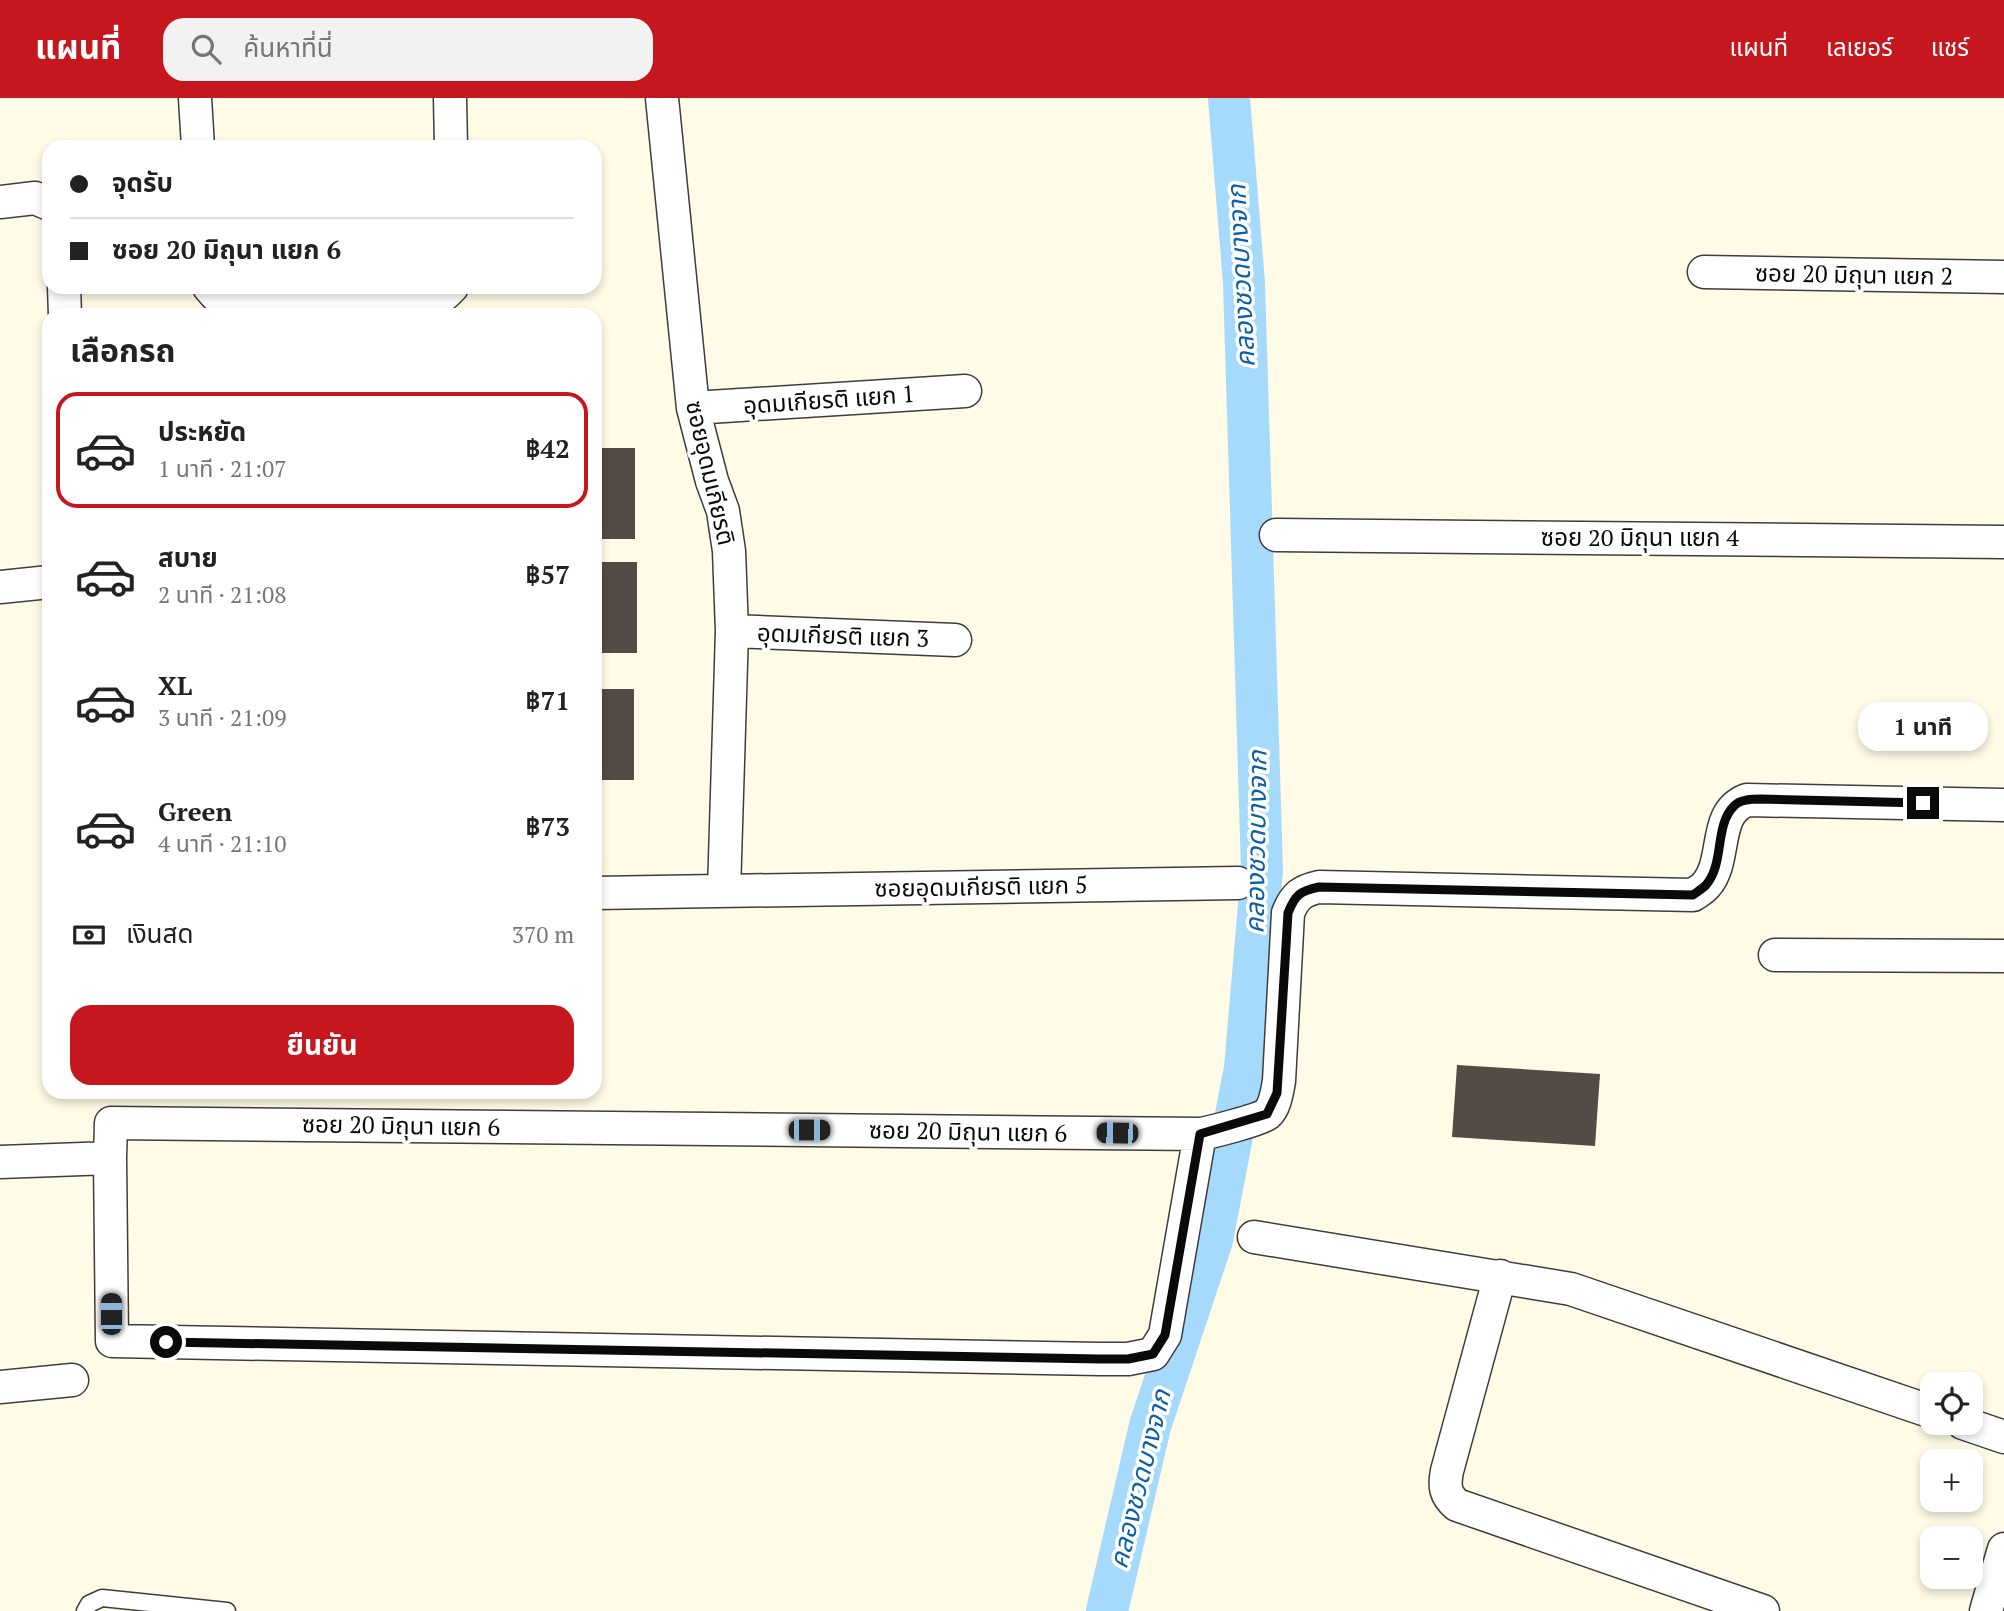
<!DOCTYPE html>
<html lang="th">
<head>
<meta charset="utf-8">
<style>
  body { margin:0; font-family:"PT Serif","Noto Sans Thai",serif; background:#f2f2f2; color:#222; height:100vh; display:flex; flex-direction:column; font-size:26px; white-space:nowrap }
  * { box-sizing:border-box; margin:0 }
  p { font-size:23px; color:#767676 }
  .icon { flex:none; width:38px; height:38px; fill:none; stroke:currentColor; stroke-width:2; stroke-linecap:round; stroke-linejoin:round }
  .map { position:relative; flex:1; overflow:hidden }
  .drawer { position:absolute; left:42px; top:210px; width:560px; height:791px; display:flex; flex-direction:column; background:#fff; border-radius:21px; box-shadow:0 4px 10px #0003 }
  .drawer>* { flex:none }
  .banner { position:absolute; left:42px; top:42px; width:560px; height:154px; border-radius:21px; box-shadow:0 4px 10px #0003; display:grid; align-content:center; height:154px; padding:0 28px; background:#fff }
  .tools { position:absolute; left:1920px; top:1274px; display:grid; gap:14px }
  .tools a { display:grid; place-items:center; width:63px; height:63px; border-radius:14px; background:#fff; box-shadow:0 4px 10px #0003; font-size:35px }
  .end { position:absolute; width:32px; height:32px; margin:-16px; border:9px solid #0a0a0a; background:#fff; box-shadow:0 0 0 4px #fff }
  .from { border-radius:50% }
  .bubble { position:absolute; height:49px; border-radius:21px; background:#fff; box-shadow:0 4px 10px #0003; font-size:23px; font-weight:700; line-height:49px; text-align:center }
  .car { position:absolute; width:21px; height:42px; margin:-21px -10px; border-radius:9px; box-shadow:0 0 5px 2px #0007; background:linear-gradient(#222 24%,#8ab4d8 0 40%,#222 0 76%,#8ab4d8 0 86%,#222 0) }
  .banner b { display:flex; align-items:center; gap:24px; height:66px; font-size:26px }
  .banner b+b { border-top:2px solid #e0e0e0 }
  .banner i { width:18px; height:18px; background:#222 }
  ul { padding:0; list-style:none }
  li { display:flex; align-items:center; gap:21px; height:116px; margin:0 14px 10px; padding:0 14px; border:4px solid transparent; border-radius:21px }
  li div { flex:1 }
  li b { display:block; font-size:26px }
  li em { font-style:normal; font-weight:700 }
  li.current { border-color:#c5171d }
  li>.icon { width:63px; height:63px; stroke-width:1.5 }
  h2 { padding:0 28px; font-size:32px; line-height:84px }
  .pay { display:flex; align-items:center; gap:18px; height:77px; padding:0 28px; font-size:26px }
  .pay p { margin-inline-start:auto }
  .cta { display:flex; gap:14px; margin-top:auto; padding:14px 28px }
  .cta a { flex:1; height:80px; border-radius:21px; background:#c5171d; color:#fff; font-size:28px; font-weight:700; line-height:80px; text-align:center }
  header { display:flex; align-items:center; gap:42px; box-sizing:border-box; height:98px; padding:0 35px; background:#c5171d; color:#fff }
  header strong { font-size:33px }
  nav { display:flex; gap:38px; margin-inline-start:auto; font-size:24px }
  .search { width:490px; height:63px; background:#f2f2f2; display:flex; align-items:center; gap:18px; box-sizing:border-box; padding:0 24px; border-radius:21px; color:#767676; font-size:26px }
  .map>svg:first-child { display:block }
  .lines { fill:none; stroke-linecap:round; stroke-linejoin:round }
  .canal { stroke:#a6dafc; stroke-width:42 }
  .building { fill:#534b45 }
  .lane-casing { stroke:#3d3d3d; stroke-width:19 }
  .street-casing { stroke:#3d3d3d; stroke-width:35 }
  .lane { stroke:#fff; stroke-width:16 }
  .street { stroke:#fff; stroke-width:32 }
  .route { stroke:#0a0a0a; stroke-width:9 }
  .labels { text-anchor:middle; stroke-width:7; stroke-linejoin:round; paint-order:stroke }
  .street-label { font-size:24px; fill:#0a0a0a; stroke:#fff }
  .water-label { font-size:26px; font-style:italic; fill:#0a5fa5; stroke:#fff }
</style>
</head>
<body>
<header>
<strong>แผนที่</strong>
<div class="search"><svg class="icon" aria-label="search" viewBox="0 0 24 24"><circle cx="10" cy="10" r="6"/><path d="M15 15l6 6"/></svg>ค้นหาที่นี่</div>
<nav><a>แผนที่</a><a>เลเยอร์</a><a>แชร์</a></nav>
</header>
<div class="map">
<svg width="2004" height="1513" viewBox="0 0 2004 1513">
  <rect width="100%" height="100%" fill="#fffbe7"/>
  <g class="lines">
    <path class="canal" d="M 1107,1513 L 1150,1328 L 1212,1142 L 1245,970 L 1262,772 L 1244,185 L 1229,0"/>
  </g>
  <path class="building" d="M 595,350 L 635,350 L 635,441 L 595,441 Z
    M 595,464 L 637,464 L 637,555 L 595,555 Z
    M 595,591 L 634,591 L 634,682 L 595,682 Z
    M 1457,967 L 1600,976 L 1595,1048 L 1452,1039 Z"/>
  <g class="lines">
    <g class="lane-casing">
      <path id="lane" d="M 85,1513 L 89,1506 L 102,1500 L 227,1513"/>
    </g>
    <g class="street-casing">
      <path id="street" d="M 195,0 L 198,49
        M 450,0 L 451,49
        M 662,0 L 693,310 L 712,383 L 723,413 L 729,453 L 732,533 L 724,793
        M 0,104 L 35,100 L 49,106
        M 1704,174 L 2004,179
        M 64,189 L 65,217
        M 209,189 L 217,198 L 236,204 L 434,199 L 445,196 L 452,189
        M 693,310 L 965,293
        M 1276,437 L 2004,444
        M 0,489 L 49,484
        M 732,533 L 955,542
        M 595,795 L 1238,785
        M 1775,857 L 2004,858
        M 110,1060 L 112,1243 L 1100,1261 L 1128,1261 L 1153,1256 L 1165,1237 L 1200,1036
        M 0,1064 L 110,1060 L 111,1025 L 1200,1036 C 1212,1034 1259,1022 1267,1016 C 1275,1009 1277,994 1279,983 L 1288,815 C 1295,798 1301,793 1319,789 L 1693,797 C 1697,794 1703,791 1706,787 C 1728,762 1712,715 1747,702 L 2004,707
        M 1254,1139 L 1571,1191 L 1932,1314
        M 1500,1178 L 1447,1373 C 1444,1388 1445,1397 1457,1407 L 1763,1513
        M 0,1289 L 72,1282
        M 1963,1325 L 2004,1339
        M 1986,1513 L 2004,1451"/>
    </g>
    <use href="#lane" class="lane"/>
    <use href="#street" class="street"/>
  </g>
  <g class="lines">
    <path class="route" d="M 166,1244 L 1100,1261 L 1128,1261 L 1153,1256 L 1165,1237 L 1200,1036 L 1267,1016 L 1277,995 L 1288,815 C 1295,797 1300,793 1319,789 L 1693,797 C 1697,794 1703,790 1706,787 C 1725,765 1714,728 1734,708 C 1740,701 1753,701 1761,701 L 1923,705"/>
  </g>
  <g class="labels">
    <g class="street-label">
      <text transform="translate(1854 177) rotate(1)" y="8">ซอย 20 มิถุนา แยก 2</text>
      <text transform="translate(829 302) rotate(-4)" y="8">อุดมเกียรติ แยก 1</text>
      <text transform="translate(710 375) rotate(77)" y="8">ซอยอุดมเกียรติ</text>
      <text x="1640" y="448">ซอย 20 มิถุนา แยก 4</text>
      <text transform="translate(843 538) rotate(2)" y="8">อุดมเกียรติ แยก 3</text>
      <text transform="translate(981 789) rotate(-1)" y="8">ซอยอุดมเกียรติ แยก 5</text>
      <text transform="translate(401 1028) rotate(1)" y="8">ซอย 20 มิถุนา แยก 6</text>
      <text transform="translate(968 1034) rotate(1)" y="8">ซอย 20 มิถุนา แยก 6</text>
    </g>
    <g class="water-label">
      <text transform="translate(1241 178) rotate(-93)" y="9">คลองชวดบางจาก</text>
      <text transform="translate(1256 744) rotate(-89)" y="9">คลองชวดบางจาก</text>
      <text transform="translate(1140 1381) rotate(-76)" y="9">คลองชวดบางจาก</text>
    </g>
  </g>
</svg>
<div class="tools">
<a><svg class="icon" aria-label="locate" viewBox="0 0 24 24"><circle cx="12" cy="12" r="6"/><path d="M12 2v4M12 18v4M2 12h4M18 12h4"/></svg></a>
<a>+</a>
<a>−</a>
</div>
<i class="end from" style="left:166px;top:1244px"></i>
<i class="end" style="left:1923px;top:705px"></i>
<div class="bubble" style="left:1858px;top:604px;width:130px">1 นาที</div>
<i class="car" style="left:809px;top:1032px;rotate:90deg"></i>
<i class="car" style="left:1117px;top:1035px;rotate:271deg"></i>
<i class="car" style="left:111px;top:1216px;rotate:0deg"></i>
<div class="banner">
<b><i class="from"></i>จุดรับ</b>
<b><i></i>ซอย 20 มิถุนา แยก 6</b>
</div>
<section class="drawer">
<h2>เลือกรถ</h2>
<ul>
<li class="current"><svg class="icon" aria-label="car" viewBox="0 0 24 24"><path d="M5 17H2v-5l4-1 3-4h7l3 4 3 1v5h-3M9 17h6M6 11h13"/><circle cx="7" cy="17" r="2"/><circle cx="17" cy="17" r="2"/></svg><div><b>ประหยัด</b><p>1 นาที · 21:07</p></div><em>฿42</em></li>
<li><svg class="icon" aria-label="car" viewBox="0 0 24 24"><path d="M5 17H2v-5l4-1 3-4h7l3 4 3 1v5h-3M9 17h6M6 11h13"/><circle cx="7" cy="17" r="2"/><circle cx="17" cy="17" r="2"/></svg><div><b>สบาย</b><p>2 นาที · 21:08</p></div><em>฿57</em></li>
<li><svg class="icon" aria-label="car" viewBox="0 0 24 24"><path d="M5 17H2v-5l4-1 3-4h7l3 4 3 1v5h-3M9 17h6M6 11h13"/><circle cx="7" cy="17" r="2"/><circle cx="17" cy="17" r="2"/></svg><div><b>XL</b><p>3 นาที · 21:09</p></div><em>฿71</em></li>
<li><svg class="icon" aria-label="car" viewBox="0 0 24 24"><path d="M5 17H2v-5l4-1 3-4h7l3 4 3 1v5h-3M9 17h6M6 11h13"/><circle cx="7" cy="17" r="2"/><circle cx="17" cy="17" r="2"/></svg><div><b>Green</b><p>4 นาที · 21:10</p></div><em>฿73</em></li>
</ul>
<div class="pay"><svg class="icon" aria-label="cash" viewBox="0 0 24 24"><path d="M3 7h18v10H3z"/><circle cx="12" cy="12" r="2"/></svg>เงินสด<p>370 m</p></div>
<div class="cta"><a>ยืนยัน</a></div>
</section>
</div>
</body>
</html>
